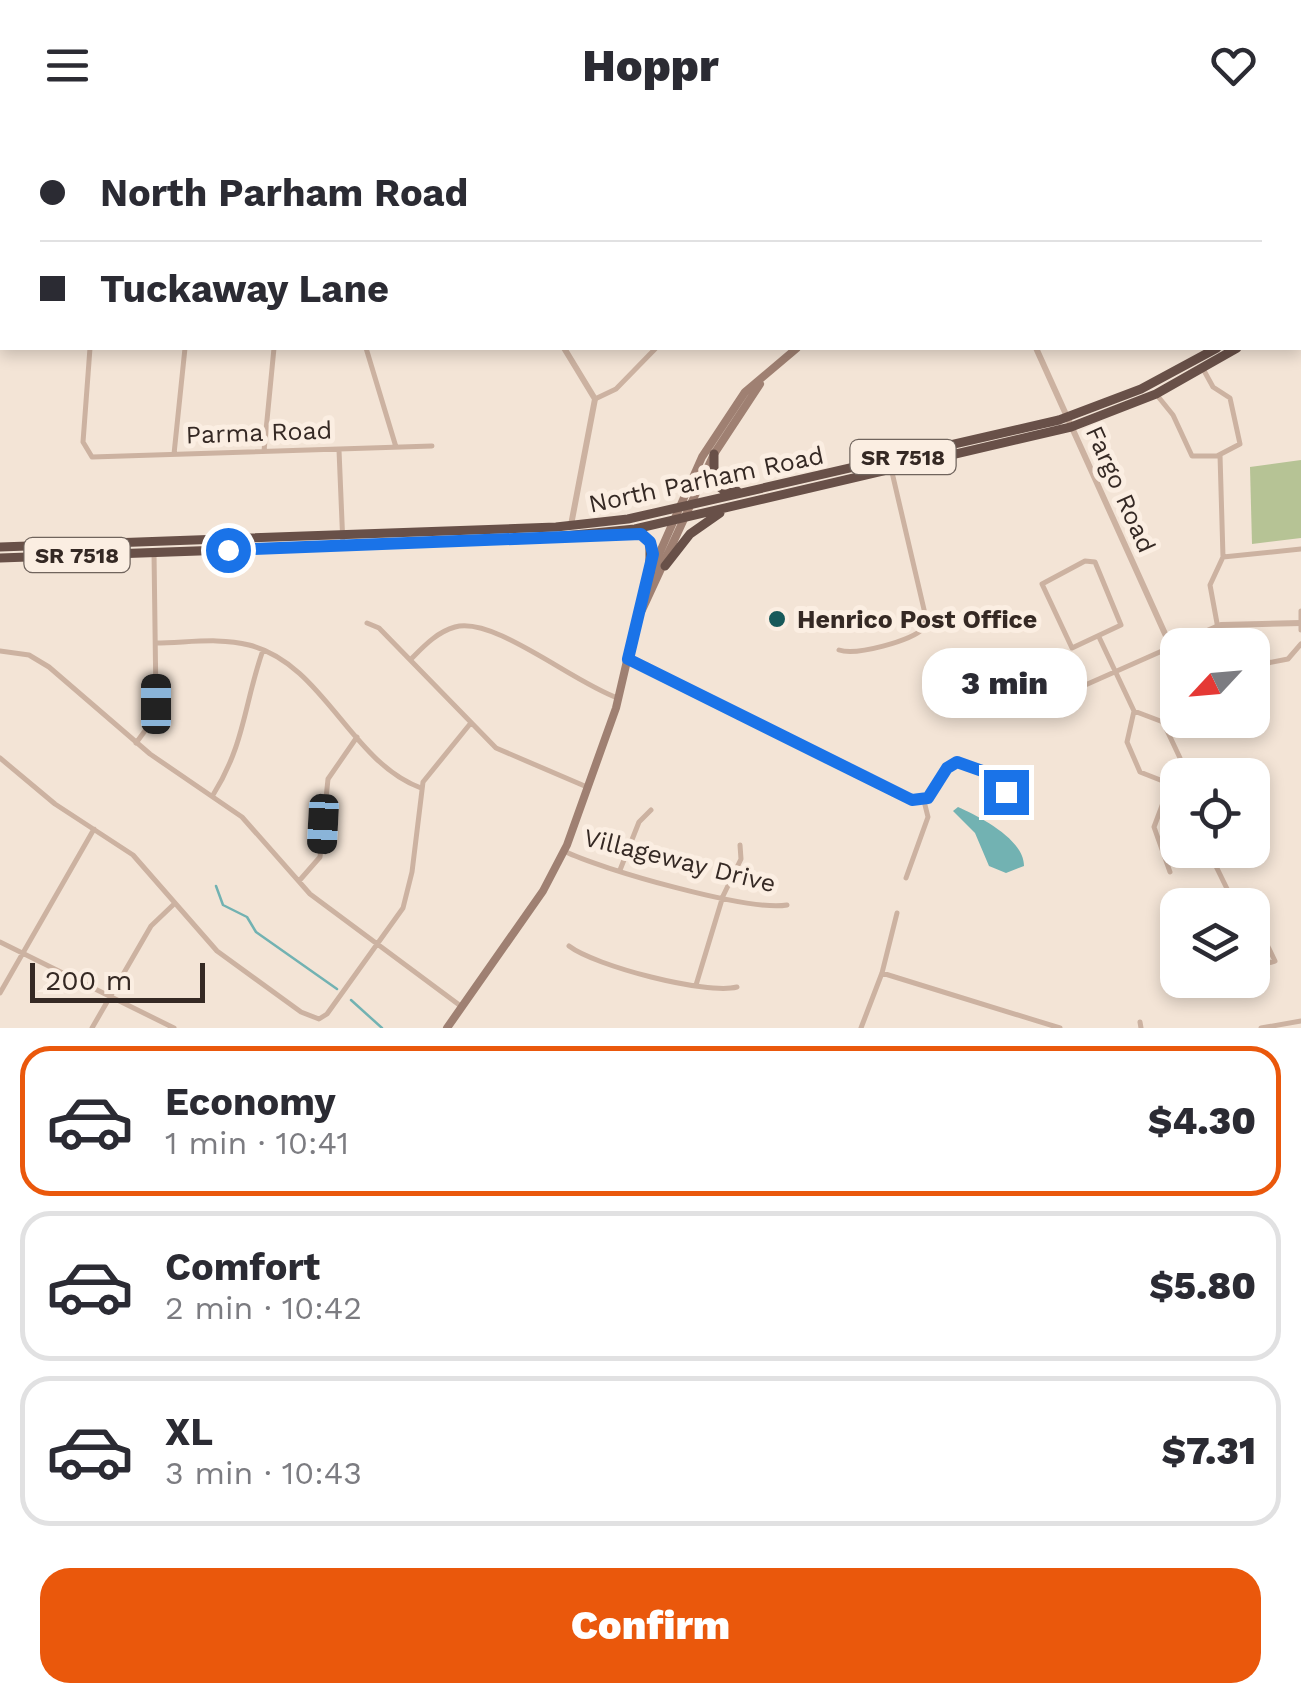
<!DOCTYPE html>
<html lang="en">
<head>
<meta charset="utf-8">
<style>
  body { margin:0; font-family:"Work Sans",sans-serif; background:#f7f7f7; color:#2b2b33; height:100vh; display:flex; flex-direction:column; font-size:38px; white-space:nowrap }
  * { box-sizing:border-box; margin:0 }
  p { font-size:32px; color:#7c7c81 }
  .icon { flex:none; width:55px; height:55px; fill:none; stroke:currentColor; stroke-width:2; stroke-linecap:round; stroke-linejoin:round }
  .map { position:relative; height:898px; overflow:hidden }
  .side { display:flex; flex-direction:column; background:#fff; flex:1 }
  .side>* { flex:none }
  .guide { position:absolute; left:0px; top:0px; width:1302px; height:220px; box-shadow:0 5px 15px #0003; display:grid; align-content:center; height:220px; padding:0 40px; background:#fff }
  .needle { width:65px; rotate:244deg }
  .buttons { position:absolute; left:1160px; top:498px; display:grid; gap:20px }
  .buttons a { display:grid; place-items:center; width:110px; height:110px; border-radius:20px; background:#fff; box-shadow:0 5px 15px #0003; font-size:50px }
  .scale { position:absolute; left:30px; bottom:25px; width:175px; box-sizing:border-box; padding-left:10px; border:5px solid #352924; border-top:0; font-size:28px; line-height:35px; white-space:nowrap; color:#352924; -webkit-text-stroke:8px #fbeee2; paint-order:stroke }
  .end { position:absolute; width:45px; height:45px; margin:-22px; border:12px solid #1a73e8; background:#fff; box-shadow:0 0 0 5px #fff }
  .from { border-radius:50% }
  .bubble { position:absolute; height:70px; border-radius:30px; background:#fff; box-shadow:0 5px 15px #0003; font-size:32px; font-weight:800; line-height:70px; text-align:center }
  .car { position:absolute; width:30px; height:60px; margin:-30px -15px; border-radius:12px; box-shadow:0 0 8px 2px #0007; background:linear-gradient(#222 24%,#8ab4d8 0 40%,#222 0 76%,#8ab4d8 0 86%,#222 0) }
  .guide b { display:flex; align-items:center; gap:35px; height:95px; font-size:38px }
  .guide b+b { border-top:2px solid #e1e1e2 }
  .guide i { width:25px; height:25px; background:#2b2b33 }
  ul { padding:18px 0 0; list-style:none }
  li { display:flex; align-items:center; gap:30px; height:150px; margin:0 20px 15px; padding:0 20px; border:5px solid #e1e1e2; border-radius:30px }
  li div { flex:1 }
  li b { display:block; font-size:38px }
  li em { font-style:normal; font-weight:800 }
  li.current { border-color:#ea580c }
  li>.icon { width:90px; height:90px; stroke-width:1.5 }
  .cta { display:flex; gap:20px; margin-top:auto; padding:20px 40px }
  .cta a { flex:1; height:115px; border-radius:30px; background:#ea580c; color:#fff; font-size:40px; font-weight:800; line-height:115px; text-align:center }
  header { display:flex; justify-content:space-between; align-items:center; height:130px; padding:0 40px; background:#fff; font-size:45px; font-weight:800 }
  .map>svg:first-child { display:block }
  .green { fill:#b6c395 }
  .water { fill:#72b2b2 }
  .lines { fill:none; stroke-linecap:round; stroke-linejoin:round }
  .stream { stroke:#72b2b2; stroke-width:2.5 }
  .minor { stroke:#ccb2a1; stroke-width:5 }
  .tertiary { stroke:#ccb2a1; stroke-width:6 }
  .secondary { stroke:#9f8072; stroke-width:8 }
  .trunk { stroke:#685048; stroke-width:9 }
  .route { stroke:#1a73e8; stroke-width:12 }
  .poi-dot { fill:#17595a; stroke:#fbeee2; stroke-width:4 }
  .labels { text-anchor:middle; stroke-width:10; stroke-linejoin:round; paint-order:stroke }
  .shield { fill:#fbeee2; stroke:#70645d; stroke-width:2.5 }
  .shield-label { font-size:22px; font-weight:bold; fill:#352924 }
  .street-label { font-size:25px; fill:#352924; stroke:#fbeee2 }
  .poi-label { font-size:25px; font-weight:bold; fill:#352924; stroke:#fbeee2; text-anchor:start }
</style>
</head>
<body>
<header><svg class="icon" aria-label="menu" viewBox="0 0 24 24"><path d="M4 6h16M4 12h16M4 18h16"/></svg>Hoppr<svg class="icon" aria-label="heart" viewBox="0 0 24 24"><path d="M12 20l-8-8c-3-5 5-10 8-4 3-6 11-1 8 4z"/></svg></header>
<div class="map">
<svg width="1301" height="898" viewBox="0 0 1301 898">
  <rect width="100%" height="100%" fill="#f3e4d6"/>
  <path class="green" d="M 1301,330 L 1301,408 L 1252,414 L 1250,337 Z"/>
  <path class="water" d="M 958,677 C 980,687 1024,709 1024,736 L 1006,743 L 989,736 L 975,703 L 953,681 Z"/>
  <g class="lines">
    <path class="stream" d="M 216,756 L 223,775 L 247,787 L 256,802 L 337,859
      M 351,870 L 382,898"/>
    <path class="minor" d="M 91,0 L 91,2
      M 249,0 L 250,2
      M 339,0 L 339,2
      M 547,0 L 548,2
      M 653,0 L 655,2
      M 378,2 L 388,0
      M 90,218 L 83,312 L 92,327 L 432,316
      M 366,218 L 396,317
      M 1156,264 L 1173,285 L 1192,326 L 1217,326 L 1240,314 L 1230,268 L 1213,257 L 1202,237
      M 595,269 L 616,259 L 656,218
      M 339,320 L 343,416
      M 264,321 L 274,218
      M 174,324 L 185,218
      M 1220,325 L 1223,427
      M 1085,431 L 1095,432 L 1121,495 L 1072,518 L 1042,454 Z
      M 1301,481 L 1301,500
      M 367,493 L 379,498 L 496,618 L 587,657
      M 1099,507 L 1134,581 L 1127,612 L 1140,642 L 1178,657
      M 156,513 C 185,513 220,507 249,515 C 324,534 350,632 421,658
      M 1221,515 L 1210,455 L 1223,427 L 1301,419
      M 839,520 C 856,526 911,511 924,498 L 926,488 L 891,338
      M 0,521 L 29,525 L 49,537 L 150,624 L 242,687 L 310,764 L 462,877
      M 411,529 C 424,516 437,502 455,497 C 494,486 574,553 618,568
      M 628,529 L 913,670 L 928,668 L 947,638 L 957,632 L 978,638 L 1014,661
      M 1252,536 L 1288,529 L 1301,514
      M 1074,560 L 1171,517
      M 1134,581 L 1163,592 L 1180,628 L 1154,697 L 1170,742
      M 136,613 L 150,594 L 156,573 L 154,422
      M 0,628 L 55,674 L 133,725 L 217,821 L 301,882 L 319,889 L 327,884 L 403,778 L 412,742 L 423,652 L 470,594
      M 996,649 L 1006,662 L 1014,661
      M 213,665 C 245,614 244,574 263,520
      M 1208,720 L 1235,775
      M 564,721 C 600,739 750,782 787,775
      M 620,740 L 639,692 L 651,680
      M 906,748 L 928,687 L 924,671
      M 299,751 L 320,727 L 328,649 L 357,607
      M 1252,784 L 1275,831 L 1252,838
      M 0,812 L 174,898
      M 569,816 C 595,836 706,865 737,857
      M 882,843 L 1060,898
      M 696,855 L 723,766 L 741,729 L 740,715
      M 0,863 L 94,699
      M 1140,892 L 1141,898
      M 92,898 L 151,796 L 173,775
      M 861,898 L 882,843 L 897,783
      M 1261,898 L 1301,891"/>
    <path class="tertiary" d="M 441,0 L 442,2
      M 564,218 L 595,269 L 571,395
      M 1036,218 L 1171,517 L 1221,495 L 1301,493"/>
    <path class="secondary" d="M 1007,2 L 1009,0
      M 642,480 L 714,324 L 760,254
      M 447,898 L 543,761 L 567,715 L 616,578 L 644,458 L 702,327 L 745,262 L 797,218"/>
    <path class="trunk" d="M 1300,162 L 1301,161
      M 1300,175 L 1301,174
      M 714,324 L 714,353 L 726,362 L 737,361
      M 631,403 L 641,404 L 650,412 L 650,442
      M 0,417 L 556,397 L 628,389 L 1059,290 L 1141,259 L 1217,218
      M 0,428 L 533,409 L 635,399 L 1071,297 L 1156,264 L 1237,218
      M 665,436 L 690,404 L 720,383"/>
  </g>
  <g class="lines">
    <path class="route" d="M 228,420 L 641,404 L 650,412 L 653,424 L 628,529 L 912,670 L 928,668 L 947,638 L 957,632 L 991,644 L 1006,662"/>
  </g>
  <circle class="poi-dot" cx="777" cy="489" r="10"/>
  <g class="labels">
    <g class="shield">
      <rect x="850.5" y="310" width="105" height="34" rx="8"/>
      <rect x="24.5" y="408" width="105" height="34" rx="8"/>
    </g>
    <g class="shield-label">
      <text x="903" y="335">SR 7518</text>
      <text x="77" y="433">SR 7518</text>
    </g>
    <g class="street-label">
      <text transform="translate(259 302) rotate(-2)" y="9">Parma Road</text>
      <text transform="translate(706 349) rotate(-12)" y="9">North Parham Road</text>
      <text transform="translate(1121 359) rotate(66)" y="9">Fargo Road</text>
      <text transform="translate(680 730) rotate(14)" y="9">Villageway Drive</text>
    </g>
    <g class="poi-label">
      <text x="797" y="498">Henrico Post Office</text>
    </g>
  </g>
</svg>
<div class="buttons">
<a><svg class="needle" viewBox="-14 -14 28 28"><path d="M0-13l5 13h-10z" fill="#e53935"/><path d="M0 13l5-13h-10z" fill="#7c7c81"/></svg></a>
<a><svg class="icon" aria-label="locate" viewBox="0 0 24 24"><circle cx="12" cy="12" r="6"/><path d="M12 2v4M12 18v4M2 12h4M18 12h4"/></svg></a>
<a><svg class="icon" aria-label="layers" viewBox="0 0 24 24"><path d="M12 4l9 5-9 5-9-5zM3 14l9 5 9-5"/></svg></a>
</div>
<div class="scale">200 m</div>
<i class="end from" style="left:228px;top:420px"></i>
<i class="end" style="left:1006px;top:662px"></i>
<div class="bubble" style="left:922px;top:518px;width:165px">3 min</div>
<i class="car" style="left:156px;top:574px;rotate:0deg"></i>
<i class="car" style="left:323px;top:694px;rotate:183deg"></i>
<div class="guide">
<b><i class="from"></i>North Parham Road</b>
<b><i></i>Tuckaway Lane</b>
</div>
</div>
<section class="side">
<ul>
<li class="current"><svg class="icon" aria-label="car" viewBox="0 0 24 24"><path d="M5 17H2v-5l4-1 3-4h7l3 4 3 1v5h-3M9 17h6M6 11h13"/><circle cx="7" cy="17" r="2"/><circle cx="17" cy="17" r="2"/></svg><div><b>Economy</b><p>1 min · 10:41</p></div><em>$4.30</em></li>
<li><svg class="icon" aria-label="car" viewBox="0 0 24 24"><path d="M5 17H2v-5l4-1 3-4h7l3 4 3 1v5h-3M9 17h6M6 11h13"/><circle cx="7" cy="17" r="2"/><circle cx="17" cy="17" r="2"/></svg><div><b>Comfort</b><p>2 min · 10:42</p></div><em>$5.80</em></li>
<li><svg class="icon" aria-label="car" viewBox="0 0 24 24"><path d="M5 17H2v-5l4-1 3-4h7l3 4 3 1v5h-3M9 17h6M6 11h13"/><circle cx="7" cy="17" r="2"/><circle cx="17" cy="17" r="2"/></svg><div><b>XL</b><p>3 min · 10:43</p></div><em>$7.31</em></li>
</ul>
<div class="cta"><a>Confirm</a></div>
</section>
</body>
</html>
